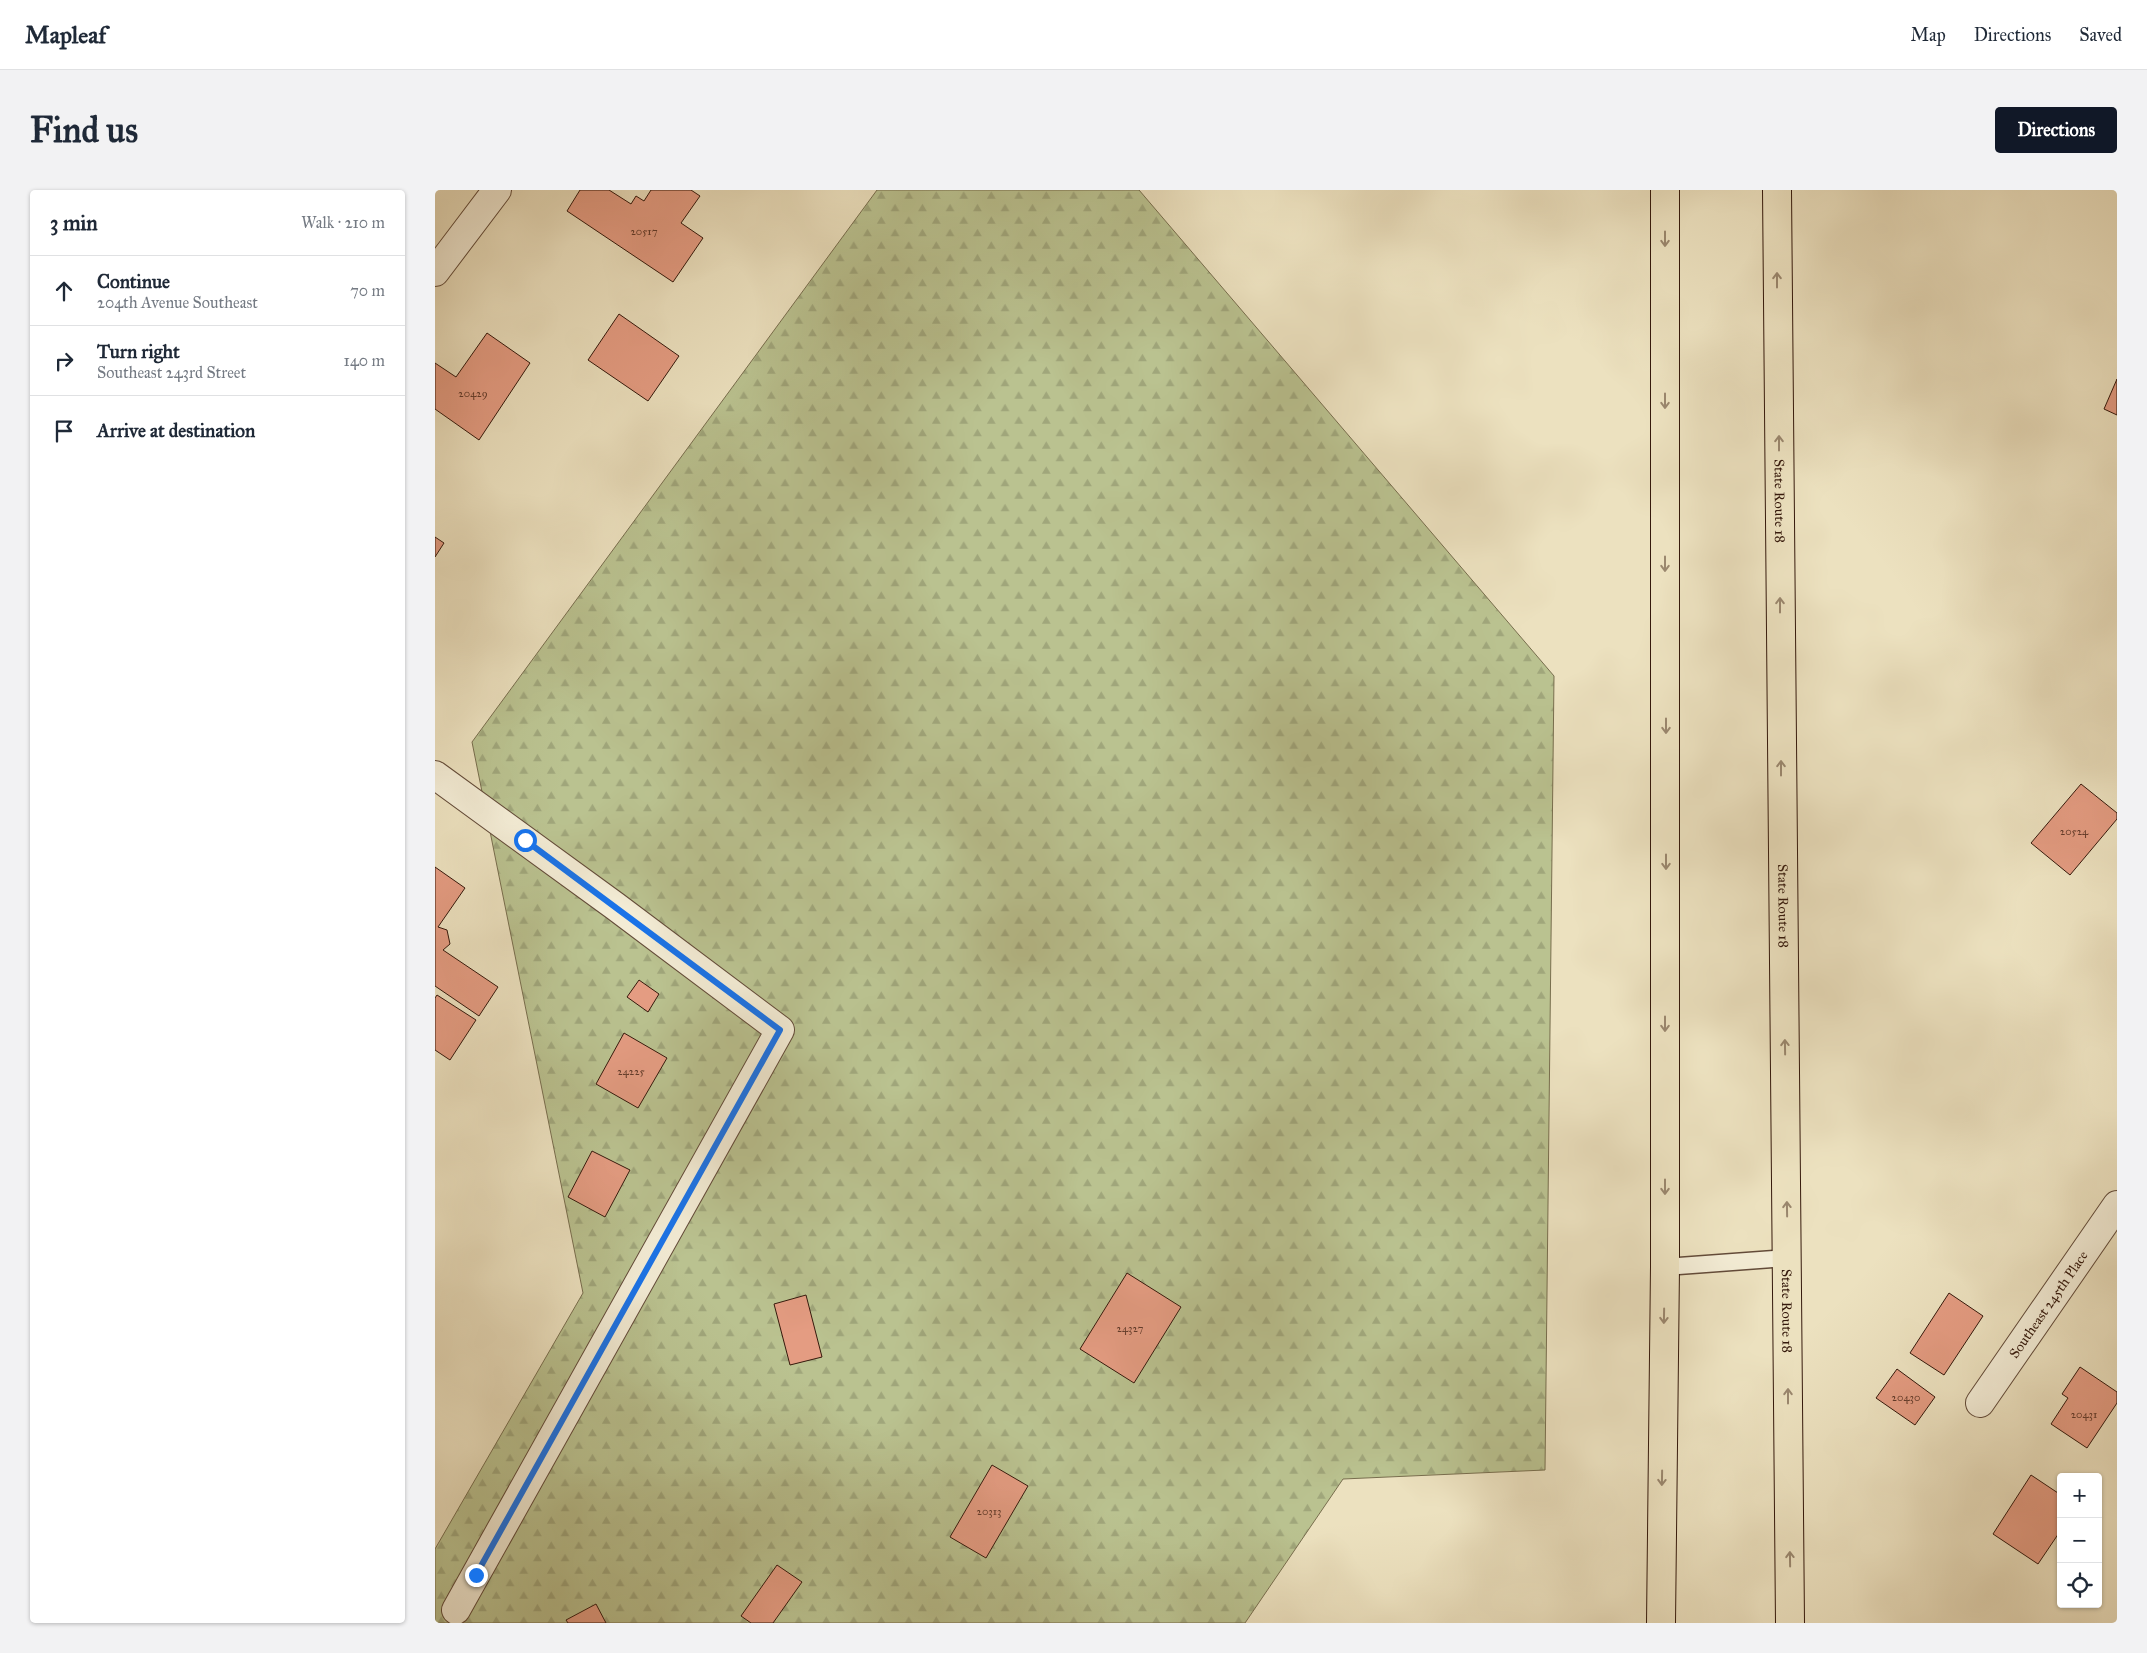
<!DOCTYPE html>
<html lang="en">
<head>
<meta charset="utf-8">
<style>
  body { margin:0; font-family:"IM FELL Great Primer",serif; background:#f2f2f3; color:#1f2937 }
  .controls { position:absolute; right:15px; bottom:15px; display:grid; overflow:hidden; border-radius:5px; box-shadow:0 1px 4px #0004 }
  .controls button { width:45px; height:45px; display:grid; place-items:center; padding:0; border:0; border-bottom:1px solid #e0e1e3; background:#fff; color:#1f2937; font:25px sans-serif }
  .stop { position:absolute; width:15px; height:15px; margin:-11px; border:4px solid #1a73e8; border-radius:50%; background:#fff }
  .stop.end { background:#1a73e8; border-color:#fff; box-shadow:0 1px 5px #0008 }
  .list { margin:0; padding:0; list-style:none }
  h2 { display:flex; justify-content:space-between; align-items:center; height:65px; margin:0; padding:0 20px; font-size:21px }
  h2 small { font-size:16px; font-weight:400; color:#747a83 }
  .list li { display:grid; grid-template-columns:32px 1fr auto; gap:15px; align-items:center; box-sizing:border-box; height:70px; padding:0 20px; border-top:1px solid #e0e1e3 }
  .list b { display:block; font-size:19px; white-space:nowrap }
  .list p { margin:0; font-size:16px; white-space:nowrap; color:#747a83 }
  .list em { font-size:16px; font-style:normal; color:#747a83 }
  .icon { flex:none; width:28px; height:28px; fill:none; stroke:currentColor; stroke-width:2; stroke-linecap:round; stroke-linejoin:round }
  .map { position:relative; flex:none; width:1682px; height:1433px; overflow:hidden; border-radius:5px }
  header { display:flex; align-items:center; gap:30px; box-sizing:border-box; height:70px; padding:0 25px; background:#fff; border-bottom:1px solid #e0e1e3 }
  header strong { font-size:24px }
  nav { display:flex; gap:28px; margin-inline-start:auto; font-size:18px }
  .intro { display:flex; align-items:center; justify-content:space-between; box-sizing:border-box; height:120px; padding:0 30px }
  h1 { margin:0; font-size:35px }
  .button { padding:12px 22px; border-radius:5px; background:#111827; color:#fff; font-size:18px; font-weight:700 }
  main { display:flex; gap:30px; padding:0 30px }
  aside { flex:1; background:#fff; border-radius:5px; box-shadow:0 1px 4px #0004 }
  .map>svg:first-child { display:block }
</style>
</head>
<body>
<header>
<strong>Mapleaf</strong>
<nav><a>Map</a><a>Directions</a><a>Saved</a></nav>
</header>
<div class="intro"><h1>Find us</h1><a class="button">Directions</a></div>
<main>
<aside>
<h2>3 min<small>Walk · 210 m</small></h2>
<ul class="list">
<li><svg class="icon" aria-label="ahead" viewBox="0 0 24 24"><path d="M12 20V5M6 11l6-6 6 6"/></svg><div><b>Continue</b><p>204th Avenue Southeast</p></div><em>70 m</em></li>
<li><svg class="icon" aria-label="right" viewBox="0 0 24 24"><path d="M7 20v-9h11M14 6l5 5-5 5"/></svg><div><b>Turn right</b><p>Southeast 243rd Street</p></div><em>140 m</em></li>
<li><svg class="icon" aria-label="arrive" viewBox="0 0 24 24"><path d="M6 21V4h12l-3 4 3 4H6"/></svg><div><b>Arrive at destination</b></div></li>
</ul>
</aside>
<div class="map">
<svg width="1682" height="1433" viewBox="0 0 1682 1433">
  <defs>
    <pattern id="forest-firs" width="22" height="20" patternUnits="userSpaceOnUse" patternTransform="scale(1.25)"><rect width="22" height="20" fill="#bac290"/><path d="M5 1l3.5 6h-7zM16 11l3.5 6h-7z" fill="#a0a67b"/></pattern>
  </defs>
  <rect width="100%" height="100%" fill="#ece1bf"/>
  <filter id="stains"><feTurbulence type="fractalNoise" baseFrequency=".004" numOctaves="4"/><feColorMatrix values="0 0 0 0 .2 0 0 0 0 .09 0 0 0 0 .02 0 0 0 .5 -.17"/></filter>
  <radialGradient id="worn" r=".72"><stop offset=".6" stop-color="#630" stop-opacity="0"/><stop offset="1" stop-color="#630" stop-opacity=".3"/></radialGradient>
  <polygon fill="url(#forest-firs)" stroke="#786e4e" points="442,0 704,0 1119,486 1110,1280 908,1289 810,1433 0,1433 0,1359 148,1103 37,552"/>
  <g fill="#e49c82" stroke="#35190c">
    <polygon points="145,0 174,0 196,14 201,6 209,11 216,0 256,0 265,6 246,33 268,48 238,92 132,21"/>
    <polygon points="184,124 244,166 213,211 153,170"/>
    <polygon points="52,143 95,173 44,250 0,219 0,173 21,187"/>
    <polygon points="1682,189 1682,225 1669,219"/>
    <polygon points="0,347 9,353 0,367"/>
    <polygon points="1646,594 1682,623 1682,629 1635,685 1596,653"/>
    <polygon points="0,677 30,698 3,737 12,740 15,754 8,760 63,797 44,826 0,796"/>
    <polygon points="204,790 224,804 213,822 192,807"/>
    <polygon points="2,805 41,830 15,870 0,860 0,808"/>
    <polygon points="189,843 232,868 203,918 161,894"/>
    <polygon points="157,961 195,980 170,1027 133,1007"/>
    <polygon points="692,1083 746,1117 699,1193 645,1159"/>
    <polygon points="1514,1103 1548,1126 1509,1185 1475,1163"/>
    <polygon points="371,1105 387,1167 355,1175 339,1114"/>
    <polygon points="1645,1177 1682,1202 1682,1213 1652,1258 1616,1234 1633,1208 1627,1204"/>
    <polygon points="1462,1179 1500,1207 1480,1235 1441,1208"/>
    <polygon points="557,1275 593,1296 551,1368 515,1347"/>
    <polygon points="1596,1285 1626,1305 1626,1340 1603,1374 1558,1344"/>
    <polygon points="342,1375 367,1392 338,1433 316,1433 306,1426"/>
    <polygon points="161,1414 171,1433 133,1433 131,1430"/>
  </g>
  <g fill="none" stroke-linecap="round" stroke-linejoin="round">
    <defs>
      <polyline id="service" points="1230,1077 1352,1068"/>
      <g id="minor">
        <polyline points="0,82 62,0"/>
        <polyline points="0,585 180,716 345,840 21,1420"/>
        <path id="s1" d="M 1545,1213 L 1682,1015"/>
      </g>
      <g id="motorway">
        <path id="s2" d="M 1342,0 L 1355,1433"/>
        <polyline points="1226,1433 1230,1077 1230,0"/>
      </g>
    </defs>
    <use href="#service" stroke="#634b39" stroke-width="19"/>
    <use href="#minor" stroke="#634b39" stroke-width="30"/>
    <use href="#motorway" stroke="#35190c" stroke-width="30"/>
    <use href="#service" stroke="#f3ecd5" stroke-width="16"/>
    <use href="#minor" stroke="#f3ecd5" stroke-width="28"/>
    <use href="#motorway" stroke="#ece1bf" stroke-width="28"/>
  </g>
  <defs><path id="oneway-shaft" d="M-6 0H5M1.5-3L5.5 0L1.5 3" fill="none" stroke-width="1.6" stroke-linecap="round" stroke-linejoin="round" transform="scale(1.25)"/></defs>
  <g stroke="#9a876e">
    <use href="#oneway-shaft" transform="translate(1230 49) rotate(90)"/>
    <use href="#oneway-shaft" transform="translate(1342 90) rotate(-90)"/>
    <use href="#oneway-shaft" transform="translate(1230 211) rotate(90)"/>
    <use href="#oneway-shaft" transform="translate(1344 253) rotate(-90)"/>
    <use href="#oneway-shaft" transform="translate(1230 374) rotate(90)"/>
    <use href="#oneway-shaft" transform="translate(1345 415) rotate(-90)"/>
    <use href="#oneway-shaft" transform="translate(1231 536) rotate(90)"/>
    <use href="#oneway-shaft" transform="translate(1346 578) rotate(-90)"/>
    <use href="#oneway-shaft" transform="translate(1231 672) rotate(90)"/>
    <use href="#oneway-shaft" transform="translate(1230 834) rotate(90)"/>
    <use href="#oneway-shaft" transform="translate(1350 857) rotate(-91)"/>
    <use href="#oneway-shaft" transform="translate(1230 997) rotate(90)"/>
    <use href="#oneway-shaft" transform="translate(1352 1019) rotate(-91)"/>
    <use href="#oneway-shaft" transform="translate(1229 1126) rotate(91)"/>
    <use href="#oneway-shaft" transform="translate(1353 1206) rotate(-90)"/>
    <use href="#oneway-shaft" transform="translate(1227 1288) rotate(91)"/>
    <use href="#oneway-shaft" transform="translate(1355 1369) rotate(-91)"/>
  </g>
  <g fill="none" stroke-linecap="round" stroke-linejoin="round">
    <polyline stroke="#1a73e8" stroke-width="6" points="41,1385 345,840 90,650"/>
  </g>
  <g text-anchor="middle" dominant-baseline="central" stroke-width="4.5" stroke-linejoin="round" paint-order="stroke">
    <g font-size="11" fill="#613a2a">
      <text x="209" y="41">20517</text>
      <text x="38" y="203">20429</text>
      <text x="1639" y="641">20524</text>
      <text x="196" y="881">24225</text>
      <text x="695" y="1138">24327</text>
      <text x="1471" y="1207">20430</text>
      <text x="1649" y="1224">20431</text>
      <text x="554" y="1321">20313</text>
    </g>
    <g font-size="14" fill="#35190c" stroke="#f3ecd5">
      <text stroke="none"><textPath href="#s2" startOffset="311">State Route 18</textPath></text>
      <text stroke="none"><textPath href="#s2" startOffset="716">State Route 18</textPath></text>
      <text stroke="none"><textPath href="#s1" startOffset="120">Southeast 245th Place</textPath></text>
      <text stroke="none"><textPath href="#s2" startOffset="1121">State Route 18</textPath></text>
    </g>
  </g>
  <rect width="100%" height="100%" filter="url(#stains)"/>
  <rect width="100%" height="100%" fill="url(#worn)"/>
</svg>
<div class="controls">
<button>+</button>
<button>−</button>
<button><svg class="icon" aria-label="locate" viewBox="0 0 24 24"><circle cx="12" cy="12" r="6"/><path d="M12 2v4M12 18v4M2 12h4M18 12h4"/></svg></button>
</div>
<div class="stop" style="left:90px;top:650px"></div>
<div class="stop end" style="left:41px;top:1385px"></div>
</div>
</main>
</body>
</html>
